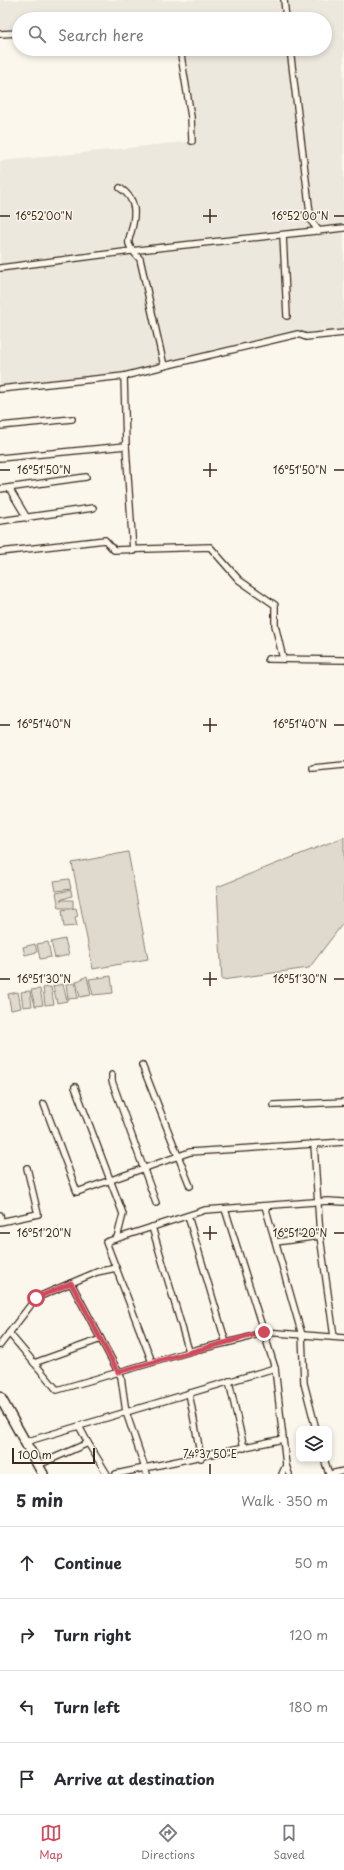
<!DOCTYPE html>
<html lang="en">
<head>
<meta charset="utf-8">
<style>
  body { margin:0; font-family:"Playpen Sans",sans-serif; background:#f2f2f3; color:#2b2b33 }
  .controls { position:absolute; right:12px; bottom:12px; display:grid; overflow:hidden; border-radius:8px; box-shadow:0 2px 6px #0003 }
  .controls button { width:36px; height:36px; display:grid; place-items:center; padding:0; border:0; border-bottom:1px solid #e1e1e2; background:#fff; color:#2b2b33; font:20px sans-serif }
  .scale { position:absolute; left:12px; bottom:10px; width:83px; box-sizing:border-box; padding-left:4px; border:2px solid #3b2a1e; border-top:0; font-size:11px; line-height:14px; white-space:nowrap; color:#3b2a1e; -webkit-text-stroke:3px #fbf7ec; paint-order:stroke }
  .stop { position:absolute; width:12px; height:12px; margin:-9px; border:3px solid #d1495b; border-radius:50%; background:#fff }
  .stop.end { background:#d1495b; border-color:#fff; box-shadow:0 1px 4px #0008 }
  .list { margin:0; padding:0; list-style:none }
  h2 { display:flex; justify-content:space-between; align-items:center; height:52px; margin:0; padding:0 16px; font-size:17px }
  h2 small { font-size:13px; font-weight:400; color:#7c7c81 }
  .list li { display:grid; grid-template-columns:26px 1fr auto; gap:12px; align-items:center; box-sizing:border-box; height:72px; padding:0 16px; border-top:1px solid #e1e1e2 }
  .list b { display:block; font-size:15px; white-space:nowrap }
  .list em { font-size:13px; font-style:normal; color:#7c7c81 }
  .icon { flex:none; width:22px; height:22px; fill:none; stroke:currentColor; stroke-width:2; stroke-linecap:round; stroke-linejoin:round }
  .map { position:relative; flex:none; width:344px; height:1474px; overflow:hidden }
  .search { position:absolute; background:#fff; box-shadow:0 2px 6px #0003; left:12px; right:12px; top:12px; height:44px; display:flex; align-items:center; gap:10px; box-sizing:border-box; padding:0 14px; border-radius:22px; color:#7c7c81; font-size:15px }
  .sheet { height:340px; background:#fff }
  nav { display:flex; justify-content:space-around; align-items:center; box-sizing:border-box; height:56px; border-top:1px solid #e1e1e2; background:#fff; font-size:11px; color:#7c7c81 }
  nav a { display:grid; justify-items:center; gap:2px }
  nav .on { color:#d1495b }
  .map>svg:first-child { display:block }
</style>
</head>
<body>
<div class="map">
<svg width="344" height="1474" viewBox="0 0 344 1474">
  <rect width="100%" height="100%" fill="#fbf7ec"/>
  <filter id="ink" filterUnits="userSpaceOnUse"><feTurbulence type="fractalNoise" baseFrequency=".025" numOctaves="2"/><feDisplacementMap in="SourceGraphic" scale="8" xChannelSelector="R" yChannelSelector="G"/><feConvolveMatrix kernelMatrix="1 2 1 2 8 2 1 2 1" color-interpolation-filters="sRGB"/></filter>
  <g filter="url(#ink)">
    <polygon fill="#ede8dd" points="0,0 344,0 344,333 306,337 297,334 164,366 84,381 0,385 0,161 54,156 192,141 180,49 325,49 325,19 19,19 19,36 0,35"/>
    <g fill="#dfd9ce" stroke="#8d8276">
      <polygon points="344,837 344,922 309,968 222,980 217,887"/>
      <polygon points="128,852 148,959 93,969 72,863"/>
      <polygon points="69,879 71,889 56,891 54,881"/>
      <polygon points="71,890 72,896 60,900 73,900 73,908 59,908 56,893"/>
      <polygon points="76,908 78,916 75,917 77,926 64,927 62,910"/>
      <polygon points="65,939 69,955 55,958 51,942"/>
      <polygon points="48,942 51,957 40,959 37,944"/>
      <polygon points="35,944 37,952 25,955 23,947"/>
      <polygon points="87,976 91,995 80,997 76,982"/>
      <polygon points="111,976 113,993 93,995 89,979"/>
      <polygon points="75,983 78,998 68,999 66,984"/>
      <polygon points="63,984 67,1001 57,1003 53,986"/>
      <polygon points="51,987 54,1004 45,1005 43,988"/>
      <polygon points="40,989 43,1005 35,1006 31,990"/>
      <polygon points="30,991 32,1006 23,1007 21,992"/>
      <polygon points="18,992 21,1008 11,1010 8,994"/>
    </g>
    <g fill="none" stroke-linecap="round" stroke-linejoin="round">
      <defs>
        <g id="minor">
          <polyline points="284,0 286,19"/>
          <polyline points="0,34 19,33"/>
          <polyline points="180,49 191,117 192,141"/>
          <polyline points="290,49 311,221 319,231"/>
          <polyline points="283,235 287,316"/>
          <polyline points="0,268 147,249 344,228"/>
          <polyline points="164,366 298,334 306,337 344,333"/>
          <polyline points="124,376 126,446 133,551"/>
          <path d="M 0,389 L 124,376 L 164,366 L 140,259 C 136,255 131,250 129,244 C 128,240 130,236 131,232 C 136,214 137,199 120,188"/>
          <polyline points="0,426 72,419"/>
          <polyline points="0,458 126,446"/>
          <polyline points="9,488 27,518"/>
          <polyline points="0,489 86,477"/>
          <polyline points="0,521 93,508"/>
          <polyline points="0,552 105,540 114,550 210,547 239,580 275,605 275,625 283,659"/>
          <polyline points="268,659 344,660"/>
          <polyline points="313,768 344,765"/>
          <polyline points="142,1065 190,1186"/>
          <polyline points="112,1075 112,1081 156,1203"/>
          <polyline points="75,1087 123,1214 117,1238"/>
          <polyline points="44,1104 77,1192 190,1152 344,1142"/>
          <polyline points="274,1105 344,1102"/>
          <polyline points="314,1144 320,1236 334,1337"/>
          <polyline points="265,1206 302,1335 304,1383 316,1429"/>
          <polyline points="225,1209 275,1368"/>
          <polyline points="0,1215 1,1221"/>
          <polyline points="188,1216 226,1343"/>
          <polyline points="0,1222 38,1214 27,1168"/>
          <polyline points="152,1227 189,1351"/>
          <polyline points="276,1242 320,1236"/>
          <polyline points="71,1283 97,1272 116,1268"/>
          <polyline points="9,1333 57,1390 195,1350 243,1339 264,1332 344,1338"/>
          <polyline points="0,1345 36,1298 71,1283 121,1377 126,1412 147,1474"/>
          <polyline points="152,1362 106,1242 205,1210 328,1201 344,1202"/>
          <polyline points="34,1363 101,1339"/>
          <polyline points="229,1381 244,1448"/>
          <polyline points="189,1393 201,1458"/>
          <polyline points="79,1426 88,1443"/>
          <polyline points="25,1442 275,1368 286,1465 282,1474"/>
          <polyline points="324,1459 329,1474"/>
          <polyline points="38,1465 88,1443 107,1474"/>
          <polyline points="286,1465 289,1474"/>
          <polyline points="116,1474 283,1439"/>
          <polyline points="330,1474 344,1471"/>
        </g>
        <polyline id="primary" points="0,1397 43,1474"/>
      </defs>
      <use href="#minor" stroke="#3b2a1e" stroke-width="8"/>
      <use href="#primary" stroke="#3b2a1e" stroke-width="12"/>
      <use href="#minor" stroke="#fbf7ec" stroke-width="5.5"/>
      <use href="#primary" stroke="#fbf7ec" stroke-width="9"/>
    </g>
  </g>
  <g fill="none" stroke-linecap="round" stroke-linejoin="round" filter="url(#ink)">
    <polyline stroke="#d1495b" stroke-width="5" points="36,1298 71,1283 118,1372 264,1332"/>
  </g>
  <path fill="none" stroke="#3b2a1e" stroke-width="1.5" d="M 210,209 L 210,223M 0,216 L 10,216M 203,216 L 217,216M 334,216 L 344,216M 210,463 L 210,477M 0,470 L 10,470M 203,470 L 217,470M 334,470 L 344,470M 210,718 L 210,732M 0,725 L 10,725M 203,725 L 217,725M 334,725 L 344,725M 210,972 L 210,986M 0,979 L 10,979M 203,979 L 217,979M 334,979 L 344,979M 210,1226 L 210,1240M 0,1233 L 10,1233M 203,1233 L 217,1233M 334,1233 L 344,1233M 210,1464 L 210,1474"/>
  <g font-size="10" text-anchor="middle" fill="#3b2a1e" stroke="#fbf7ec" stroke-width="3" stroke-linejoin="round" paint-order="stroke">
    <text x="44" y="220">16°52'00"N</text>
    <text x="300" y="220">16°52'00"N</text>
    <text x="44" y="474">16°51'50"N</text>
    <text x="300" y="474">16°51'50"N</text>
    <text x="44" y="728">16°51'40"N</text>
    <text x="300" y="728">16°51'40"N</text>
    <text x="44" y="983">16°51'30"N</text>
    <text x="300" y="983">16°51'30"N</text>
    <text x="44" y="1237">16°51'20"N</text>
    <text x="300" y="1237">16°51'20"N</text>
    <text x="210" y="1458">74°37'50"E</text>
  </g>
</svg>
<div class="controls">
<button><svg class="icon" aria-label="layers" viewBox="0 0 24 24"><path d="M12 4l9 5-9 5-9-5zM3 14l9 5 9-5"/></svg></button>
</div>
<div class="scale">100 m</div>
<div class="stop" style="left:36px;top:1298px"></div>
<div class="stop end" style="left:264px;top:1332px"></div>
<div class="search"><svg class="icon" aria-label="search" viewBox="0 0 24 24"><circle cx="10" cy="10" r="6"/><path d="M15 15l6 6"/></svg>Search here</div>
</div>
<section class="sheet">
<h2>5 min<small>Walk · 350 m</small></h2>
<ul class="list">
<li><svg class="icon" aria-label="ahead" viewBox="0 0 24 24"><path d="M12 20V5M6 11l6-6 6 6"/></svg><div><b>Continue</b></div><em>50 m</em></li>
<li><svg class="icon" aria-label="right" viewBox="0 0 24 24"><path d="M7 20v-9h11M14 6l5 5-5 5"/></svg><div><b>Turn right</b></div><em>120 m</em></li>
<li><svg class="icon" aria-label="left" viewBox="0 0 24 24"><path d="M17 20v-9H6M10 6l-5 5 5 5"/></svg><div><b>Turn left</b></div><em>180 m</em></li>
<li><svg class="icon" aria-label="arrive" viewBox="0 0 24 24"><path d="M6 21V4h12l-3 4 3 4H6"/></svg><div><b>Arrive at destination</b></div></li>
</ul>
</section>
<nav>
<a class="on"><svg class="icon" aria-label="map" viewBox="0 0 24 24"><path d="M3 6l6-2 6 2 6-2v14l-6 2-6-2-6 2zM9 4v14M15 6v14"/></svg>Map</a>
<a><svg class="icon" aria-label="directions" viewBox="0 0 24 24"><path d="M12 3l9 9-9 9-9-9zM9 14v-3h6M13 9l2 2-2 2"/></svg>Directions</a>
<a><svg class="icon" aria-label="saved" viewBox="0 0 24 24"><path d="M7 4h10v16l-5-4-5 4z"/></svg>Saved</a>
</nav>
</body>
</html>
